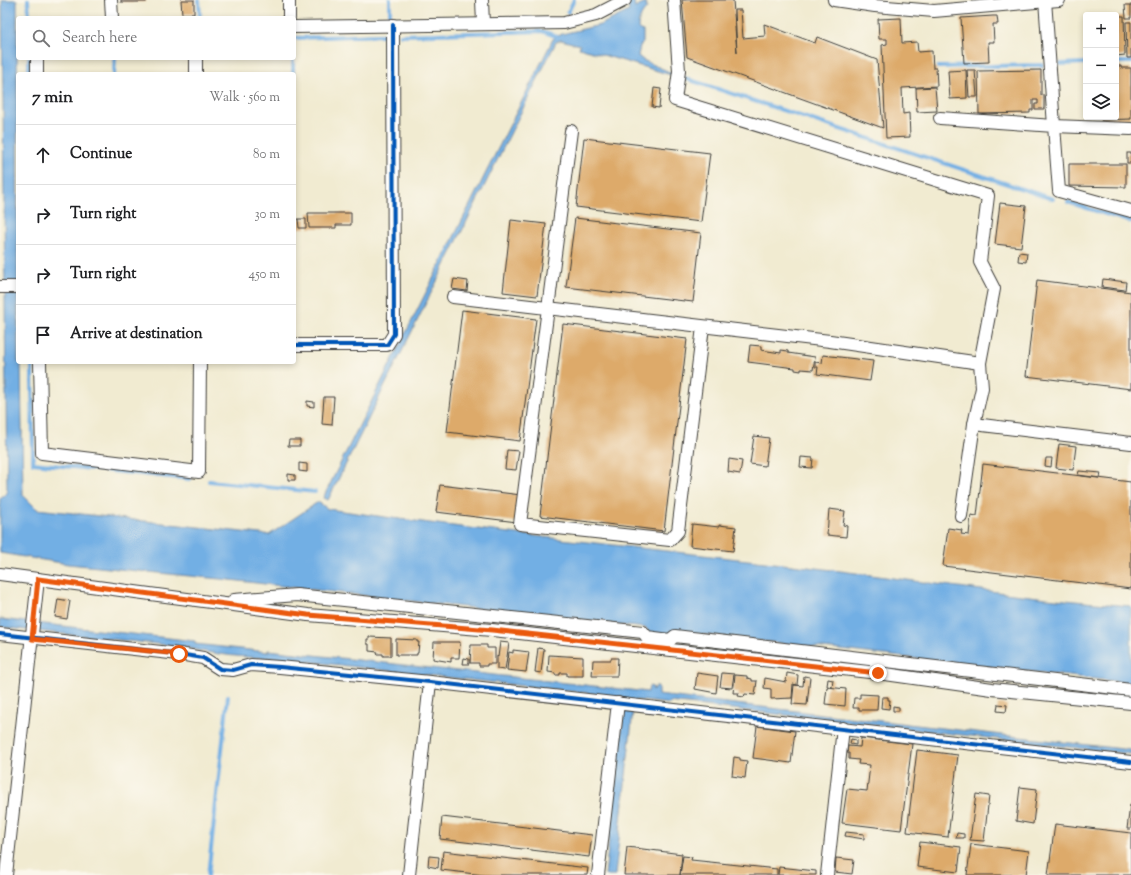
<!DOCTYPE html>
<html lang="en">
<head>
<meta charset="utf-8">
<style>
  body { margin:0; font-family:"Sorts Mill Goudy",serif; background:#f2f2f2; color:#202124 }
  .controls { position:absolute; right:12px; top:12px; display:grid; overflow:hidden; border-radius:4px; box-shadow:0 2px 6px #0003 }
  .controls button { width:36px; height:36px; display:grid; place-items:center; padding:0; border:0; border-bottom:1px solid #e0e0e0; background:#fff; color:#202124; font:20px sans-serif }
  .stop { position:absolute; width:12px; height:12px; margin:-9px; border:3px solid #ea580c; border-radius:50%; background:#fff }
  .stop.end { background:#ea580c; border-color:#fff; box-shadow:0 1px 4px #0008 }
  .list { margin:0; padding:0; list-style:none }
  h2 { display:flex; justify-content:space-between; align-items:center; height:52px; margin:0; padding:0 16px; font-size:17px }
  h2 small { font-size:13px; font-weight:400; color:#757577 }
  .list li { display:grid; grid-template-columns:26px 1fr auto; gap:12px; align-items:center; box-sizing:border-box; height:60px; padding:0 16px; border-top:1px solid #e0e0e0 }
  .list b { display:block; font-size:15px; white-space:nowrap }
  .list em { font-size:13px; font-style:normal; color:#757577 }
  .icon { flex:none; width:22px; height:22px; fill:none; stroke:currentColor; stroke-width:2; stroke-linecap:round; stroke-linejoin:round }
  .map { position:relative; flex:none; width:1131px; height:875px; overflow:hidden }
  .search { position:absolute; background:#fff; box-shadow:0 2px 6px #0003; left:16px; top:16px; width:280px; height:44px; display:flex; align-items:center; gap:10px; box-sizing:border-box; padding:0 14px; border-radius:4px; color:#757577; font-size:15px }
  .panel { position:absolute; background:#fff; box-shadow:0 2px 6px #0003; left:16px; top:72px; width:280px; height:292px; border-radius:4px }
  .map>svg:first-child { display:block }
</style>
</head>
<body>
<div class="map">
<svg width="1131" height="875" viewBox="0 0 1131 875">
  <rect width="100%" height="100%" fill="#fbf7ec"/>
  <filter id="ink" filterUnits="userSpaceOnUse"><feTurbulence type="fractalNoise" baseFrequency=".025" numOctaves="2"/><feDisplacementMap in="SourceGraphic" scale="8" xChannelSelector="R" yChannelSelector="G"/><feConvolveMatrix kernelMatrix="1 2 1 2 8 2 1 2 1" color-interpolation-filters="sRGB"/></filter>
  <filter id="wash" filterUnits="userSpaceOnUse"><feTurbulence type="fractalNoise" baseFrequency=".012" numOctaves="4" result="noise"/><feDisplacementMap in="SourceGraphic" scale="16" xChannelSelector="R" yChannelSelector="G"/><feGaussianBlur stdDeviation="0.9" result="paint"/><feColorMatrix in="noise" values="0 0 0 0 0 0 0 0 0 0 0 0 0 0 0 0 0 1.4 0 .05"/><feComposite in="paint" operator="in"/></filter>
  <g filter="url(#wash)">
    <rect width="100%" height="100%" fill="#f1ebd1"/>
    <g fill="#72afe4" stroke="#476680">
      <path d="M 2,0 L 17,0 L 18,362 L 21,362 L 23,495 L 37,509 L 269,535 L 318,502 L 328,509 C 485,532 643,548 800,566 C 910,579 1020,598 1131,606 L 1131,683 L 673,631 L 668,636 L 650,634 L 646,628 L 230,580 L 68,564 L 0,553 L 0,498 L 7,493 Z"/>
      <path d="M 627,0 L 634,0 L 635,8 L 645,3 L 647,8 C 642,13 638,20 638,28 L 643,31 L 643,43 L 640,46 L 638,56 L 643,60 L 685,79 L 579,48 L 580,45 L 561,40 L 556,42 L 328,500 L 323,498 L 553,39 L 562,34 L 600,25 L 629,11 Z"/>
      <path d="M 0,619 L 195,641 L 195,644 L 268,652 L 268,650 L 648,692 L 649,686 L 653,687 L 652,690 L 654,690 L 655,687 L 658,687 L 658,695 L 1131,750 L 1131,754 L 670,702 L 670,704 L 636,700 L 633,711 L 615,875 L 605,875 L 624,711 L 622,697 L 277,658 C 249,658 212,655 185,647 L 0,627 Z"/>
    </g>
    <g fill="none" stroke-linecap="round" stroke-linejoin="round">
      <g stroke="#72afe4" stroke-width="4">
        <polyline points="28,0 29,18"/>
        <polyline points="199,0 200,18"/>
        <polyline points="390,0 390,19"/>
        <polyline points="568,12 574,0"/>
        <polyline points="401,35 542,31 556,36 558,38"/>
        <polyline points="294,38 383,35"/>
        <polyline points="29,58 29,74"/>
        <polyline points="293,58 293,74"/>
        <polyline points="1116,62 1131,62"/>
        <polyline points="1061,64 1086,63"/>
        <polyline points="938,67 1042,65"/>
        <polyline points="114,74 115,58"/>
        <polyline points="681,77 1053,199"/>
        <polyline points="1068,202 1131,222"/>
        <polyline points="32,362 33,463 190,479"/>
        <polyline points="209,481 315,492"/>
        <polyline points="208,875 228,696"/>
      </g>
    </g>
    <g id="blocks">
      <g fill="#ddaa6b">
        <rect x="121" y="0" width="25" height="2"/>
        <polygon points="181,0 194,0 194,14 182,14"/>
        <polygon points="682,0 733,0 737,53 735,10 741,10 743,38 765,36 764,24 815,43 817,37 877,60 883,128 687,57"/>
        <polygon points="1125,5 1131,5 1131,18 1126,18"/>
        <polygon points="993,16 997,16 998,24 993,24 994,42 988,42 989,62 964,63 961,18"/>
        <polygon points="1116,16 1124,16 1125,55 1116,56"/>
        <polygon points="901,18 902,43 917,42 918,52 932,51 933,68 936,68 937,86 902,88 903,114 909,113 910,137 886,138 882,45 887,44 887,39 879,39 878,19"/>
        <polygon points="1126,22 1131,22 1131,58 1127,58"/>
        <polygon points="1116,66 1121,66 1121,68 1131,68 1131,119 1101,120 1101,117 1116,117"/>
        <polygon points="966,70 967,98 950,99 948,71"/>
        <polygon points="967,70 975,70 977,97 969,97"/>
        <polygon points="1041,70 1041,95 1044,95 1044,109 1035,109 1035,104 1038,104 1038,100 1033,100 1033,110 1030,110 1030,113 979,114 978,71"/>
        <polygon points="935,87 937,111 917,112 916,88"/>
        <polygon points="654,88 661,89 659,108 652,107"/>
        <polygon points="584,138 710,153 701,222 576,207"/>
        <rect x="1127" y="153" width="4" height="10"/>
        <polygon points="1069,164 1126,164 1126,187 1069,186"/>
        <polygon points="1000,203 1026,206 1021,247 995,244"/>
        <polygon points="308,213 351,213 351,225 336,225 336,228 309,228"/>
        <polygon points="575,218 701,233 693,302 566,287"/>
        <polygon points="298,219 306,219 306,228 299,228"/>
        <polygon points="511,220 546,224 537,296 503,292"/>
        <polygon points="1019,252 1027,253 1026,262 1018,261"/>
        <polygon points="454,279 468,281 467,291 452,289"/>
        <polygon points="1103,279 1126,282 1125,290 1102,287"/>
        <polygon points="1037,280 1131,292 1131,389 1026,376"/>
        <polygon points="462,310 536,319 520,441 447,432"/>
        <polygon points="563,324 687,339 664,531 540,516"/>
        <polygon points="750,345 761,346 761,350 781,353 781,350 788,351 788,353 815,357 813,370 801,369 801,371 795,370 795,368 748,362"/>
        <polygon points="823,355 873,361 870,381 817,374 818,367 815,367 815,362 822,363"/>
        <polygon points="324,397 334,397 332,425 322,424"/>
        <polygon points="307,401 314,402 314,407 307,406"/>
        <polygon points="754,436 769,438 765,466 750,464"/>
        <polygon points="289,440 300,440 300,446 288,446"/>
        <polygon points="1059,444 1076,446 1073,470 1056,468"/>
        <polygon points="507,450 519,451 516,470 505,469"/>
        <polygon points="801,457 813,458 812,468 800,467"/>
        <polygon points="1046,458 1052,458 1051,467 1045,466"/>
        <polygon points="729,459 742,461 740,474 728,472"/>
        <polygon points="299,463 307,464 307,472 299,471"/>
        <polygon points="983,464 1131,482 1131,589 943,566 948,528 962,530 961,534 969,535 971,515 977,516"/>
        <polygon points="1079,471 1101,473 1100,478 1078,475"/>
        <polygon points="288,474 295,475 295,480 288,480"/>
        <polygon points="440,485 521,495 517,522 436,512"/>
        <polygon points="829,509 845,511 843,525 847,526 846,537 827,535"/>
        <polygon points="692,524 719,527 719,525 736,527 733,551 690,546"/>
        <polygon points="58,599 70,601 67,619 55,617"/>
        <polygon points="369,637 391,638 391,656 383,656 383,654 377,654 378,652 369,651 369,644 367,644 367,639 369,639"/>
        <polygon points="396,639 417,640 417,642 419,642 418,653 417,653 417,655 396,655"/>
        <polygon points="434,642 460,642 459,658 451,658 451,662 433,659"/>
        <polygon points="500,642 509,643 505,670 497,669 497,656 498,657"/>
        <polygon points="471,645 487,645 487,648 495,648 495,664 487,664 487,666 479,666 479,663 470,663"/>
        <polygon points="538,648 544,649 541,673 535,672"/>
        <polygon points="513,650 529,652 526,672 507,670 509,652 513,653"/>
        <polygon points="549,655 583,657 583,676 567,676 567,673 560,673 560,675 555,675 555,673 548,672"/>
        <polygon points="464,658 469,659 469,664 463,664"/>
        <polygon points="611,658 618,658 617,676 592,676 593,660 611,660"/>
        <polygon points="697,673 718,676 716,693 695,689"/>
        <polygon points="722,673 734,674 732,688 720,687"/>
        <polygon points="787,673 798,675 797,685 793,684 792,698 771,699 771,689 764,688 765,678 786,682"/>
        <polygon points="735,675 747,676 747,678 752,679 752,681 757,681 755,695 745,694 744,697 738,696 739,693 733,693"/>
        <polygon points="804,676 810,677 807,705 792,704 794,685 803,686"/>
        <polygon points="828,679 833,680 832,687 827,686"/>
        <polygon points="827,687 846,689 845,706 825,704"/>
        <polygon points="860,694 878,695 877,710 859,710 859,708 853,708 854,698 860,698"/>
        <polygon points="882,697 888,697 888,700 890,700 889,709 881,708"/>
        <polygon points="998,704 1007,705 1006,712 997,711"/>
        <polygon points="893,706 899,707 899,711 893,711"/>
        <polygon points="757,726 795,731 791,763 753,758"/>
        <polygon points="861,738 912,744 901,830 842,823 847,789 867,791 870,765 858,764 859,760 849,759 849,753 847,753 848,746 860,747"/>
        <polygon points="851,739 856,740 856,745 850,744"/>
        <polygon points="917,750 958,755 948,837 907,832"/>
        <polygon points="734,757 740,758 740,760 747,761 745,778 732,776"/>
        <polygon points="1020,787 1037,789 1033,824 1016,821"/>
        <polygon points="976,794 989,796 984,841 970,840"/>
        <polygon points="1130,805 1131,805 1131,829 1127,829"/>
        <polygon points="442,817 592,835 589,857 440,839"/>
        <polygon points="1055,824 1131,833 1131,875 1048,875"/>
        <polygon points="846,832 864,834 864,839 845,836"/>
        <polygon points="957,833 964,834 964,838 956,838"/>
        <polygon points="920,842 961,847 958,872 917,867"/>
        <polygon points="971,844 1029,851 1026,875 967,875"/>
        <polygon points="627,847 682,854 680,875 624,875"/>
        <polygon points="443,851 588,868 587,875 484,875 441,870"/>
        <polygon points="429,856 439,857 438,868 428,866"/>
        <polygon points="683,856 692,857 691,860 777,869 777,875 680,875"/>
        <polygon points="836,858 854,860 852,874 835,872"/>
        <polygon points="779,867 816,871 816,875 778,875"/>
      </g>
    </g>
  </g>
  <g filter="url(#ink)">
    <use href="#blocks" fill-opacity="0" stroke="#3c3b37" stroke-width="1"/>
    <g fill="none" stroke-linecap="round" stroke-linejoin="round">
      <defs>
        <g id="minor">
          <polyline points="111,0 112,18"/>
          <polyline points="289,0 289,18"/>
          <polyline points="482,0 483,24"/>
          <polyline points="674,0 679,71 675,100 988,196 980,262 994,289 980,363 982,388 974,424 961,516"/>
          <polyline points="834,0 875,6 934,11 1059,0"/>
          <polyline points="1045,0 1054,126 1131,129"/>
          <polyline points="294,27 564,23 596,15 625,0"/>
          <polyline points="37,58 37,74"/>
          <polyline points="196,58 196,74"/>
          <polyline points="940,118 1054,126 1059,191 1131,211"/>
          <polyline points="571,131 520,524 670,540 678,531 703,327"/>
          <polyline points="0,287 18,287"/>
          <polyline points="453,297 830,341 980,363"/>
          <polyline points="294,345 387,345 394,334 393,25"/>
          <polyline points="40,362 42,453 199,472 200,362"/>
          <polyline points="974,424 1131,443"/>
          <polyline points="0,574 308,615 492,630 878,673 992,689 1131,703"/>
          <polyline points="234,600 297,595 643,632 647,637 670,640 675,636 1131,690"/>
          <polyline points="0,634 179,654 203,658 220,669 233,670 251,665 280,667 430,682 1131,762"/>
          <polyline points="6,875 38,579"/>
          <polyline points="409,875 430,682"/>
          <polyline points="598,875 618,703"/>
          <polyline points="827,875 843,728"/>
        </g>
      </defs>
      <use href="#minor" stroke="#3c3b37" stroke-width="14"/>
      <use href="#minor" stroke="#fff" stroke-width="12"/>
      <defs>
        <g id="cycleway">
          <polyline points="294,345 387,345 394,334 393,25"/>
          <polyline points="0,634 179,654 203,658 220,669 233,670 251,665 280,667 430,682 1131,762"/>
        </g>
      </defs>
      <use href="#cycleway" stroke="#fbf7ec" stroke-width="6"/>
      <use href="#cycleway" stroke="#0057b8" stroke-width="4"/>
    </g>
  </g>
  <g fill="none" stroke-linecap="round" stroke-linejoin="round" filter="url(#ink)">
    <polyline stroke="#ea580c" stroke-width="5" points="179,654 32,639 38,579 308,615 492,630 878,673"/>
  </g>
</svg>
<div class="controls">
<button>+</button>
<button>−</button>
<button><svg class="icon" aria-label="layers" viewBox="0 0 24 24"><path d="M12 4l9 5-9 5-9-5zM3 14l9 5 9-5"/></svg></button>
</div>
<div class="stop" style="left:179px;top:654px"></div>
<div class="stop end" style="left:878px;top:673px"></div>
<div class="search"><svg class="icon" aria-label="search" viewBox="0 0 24 24"><circle cx="10" cy="10" r="6"/><path d="M15 15l6 6"/></svg>Search here</div>
<section class="panel">
<h2>7 min<small>Walk · 560 m</small></h2>
<ul class="list">
<li><svg class="icon" aria-label="ahead" viewBox="0 0 24 24"><path d="M12 20V5M6 11l6-6 6 6"/></svg><div><b>Continue</b></div><em>80 m</em></li>
<li><svg class="icon" aria-label="right" viewBox="0 0 24 24"><path d="M7 20v-9h11M14 6l5 5-5 5"/></svg><div><b>Turn right</b></div><em>30 m</em></li>
<li><svg class="icon" aria-label="right" viewBox="0 0 24 24"><path d="M7 20v-9h11M14 6l5 5-5 5"/></svg><div><b>Turn right</b></div><em>450 m</em></li>
<li><svg class="icon" aria-label="arrive" viewBox="0 0 24 24"><path d="M6 21V4h12l-3 4 3 4H6"/></svg><div><b>Arrive at destination</b></div></li>
</ul>
</section>
</div>
</body>
</html>
